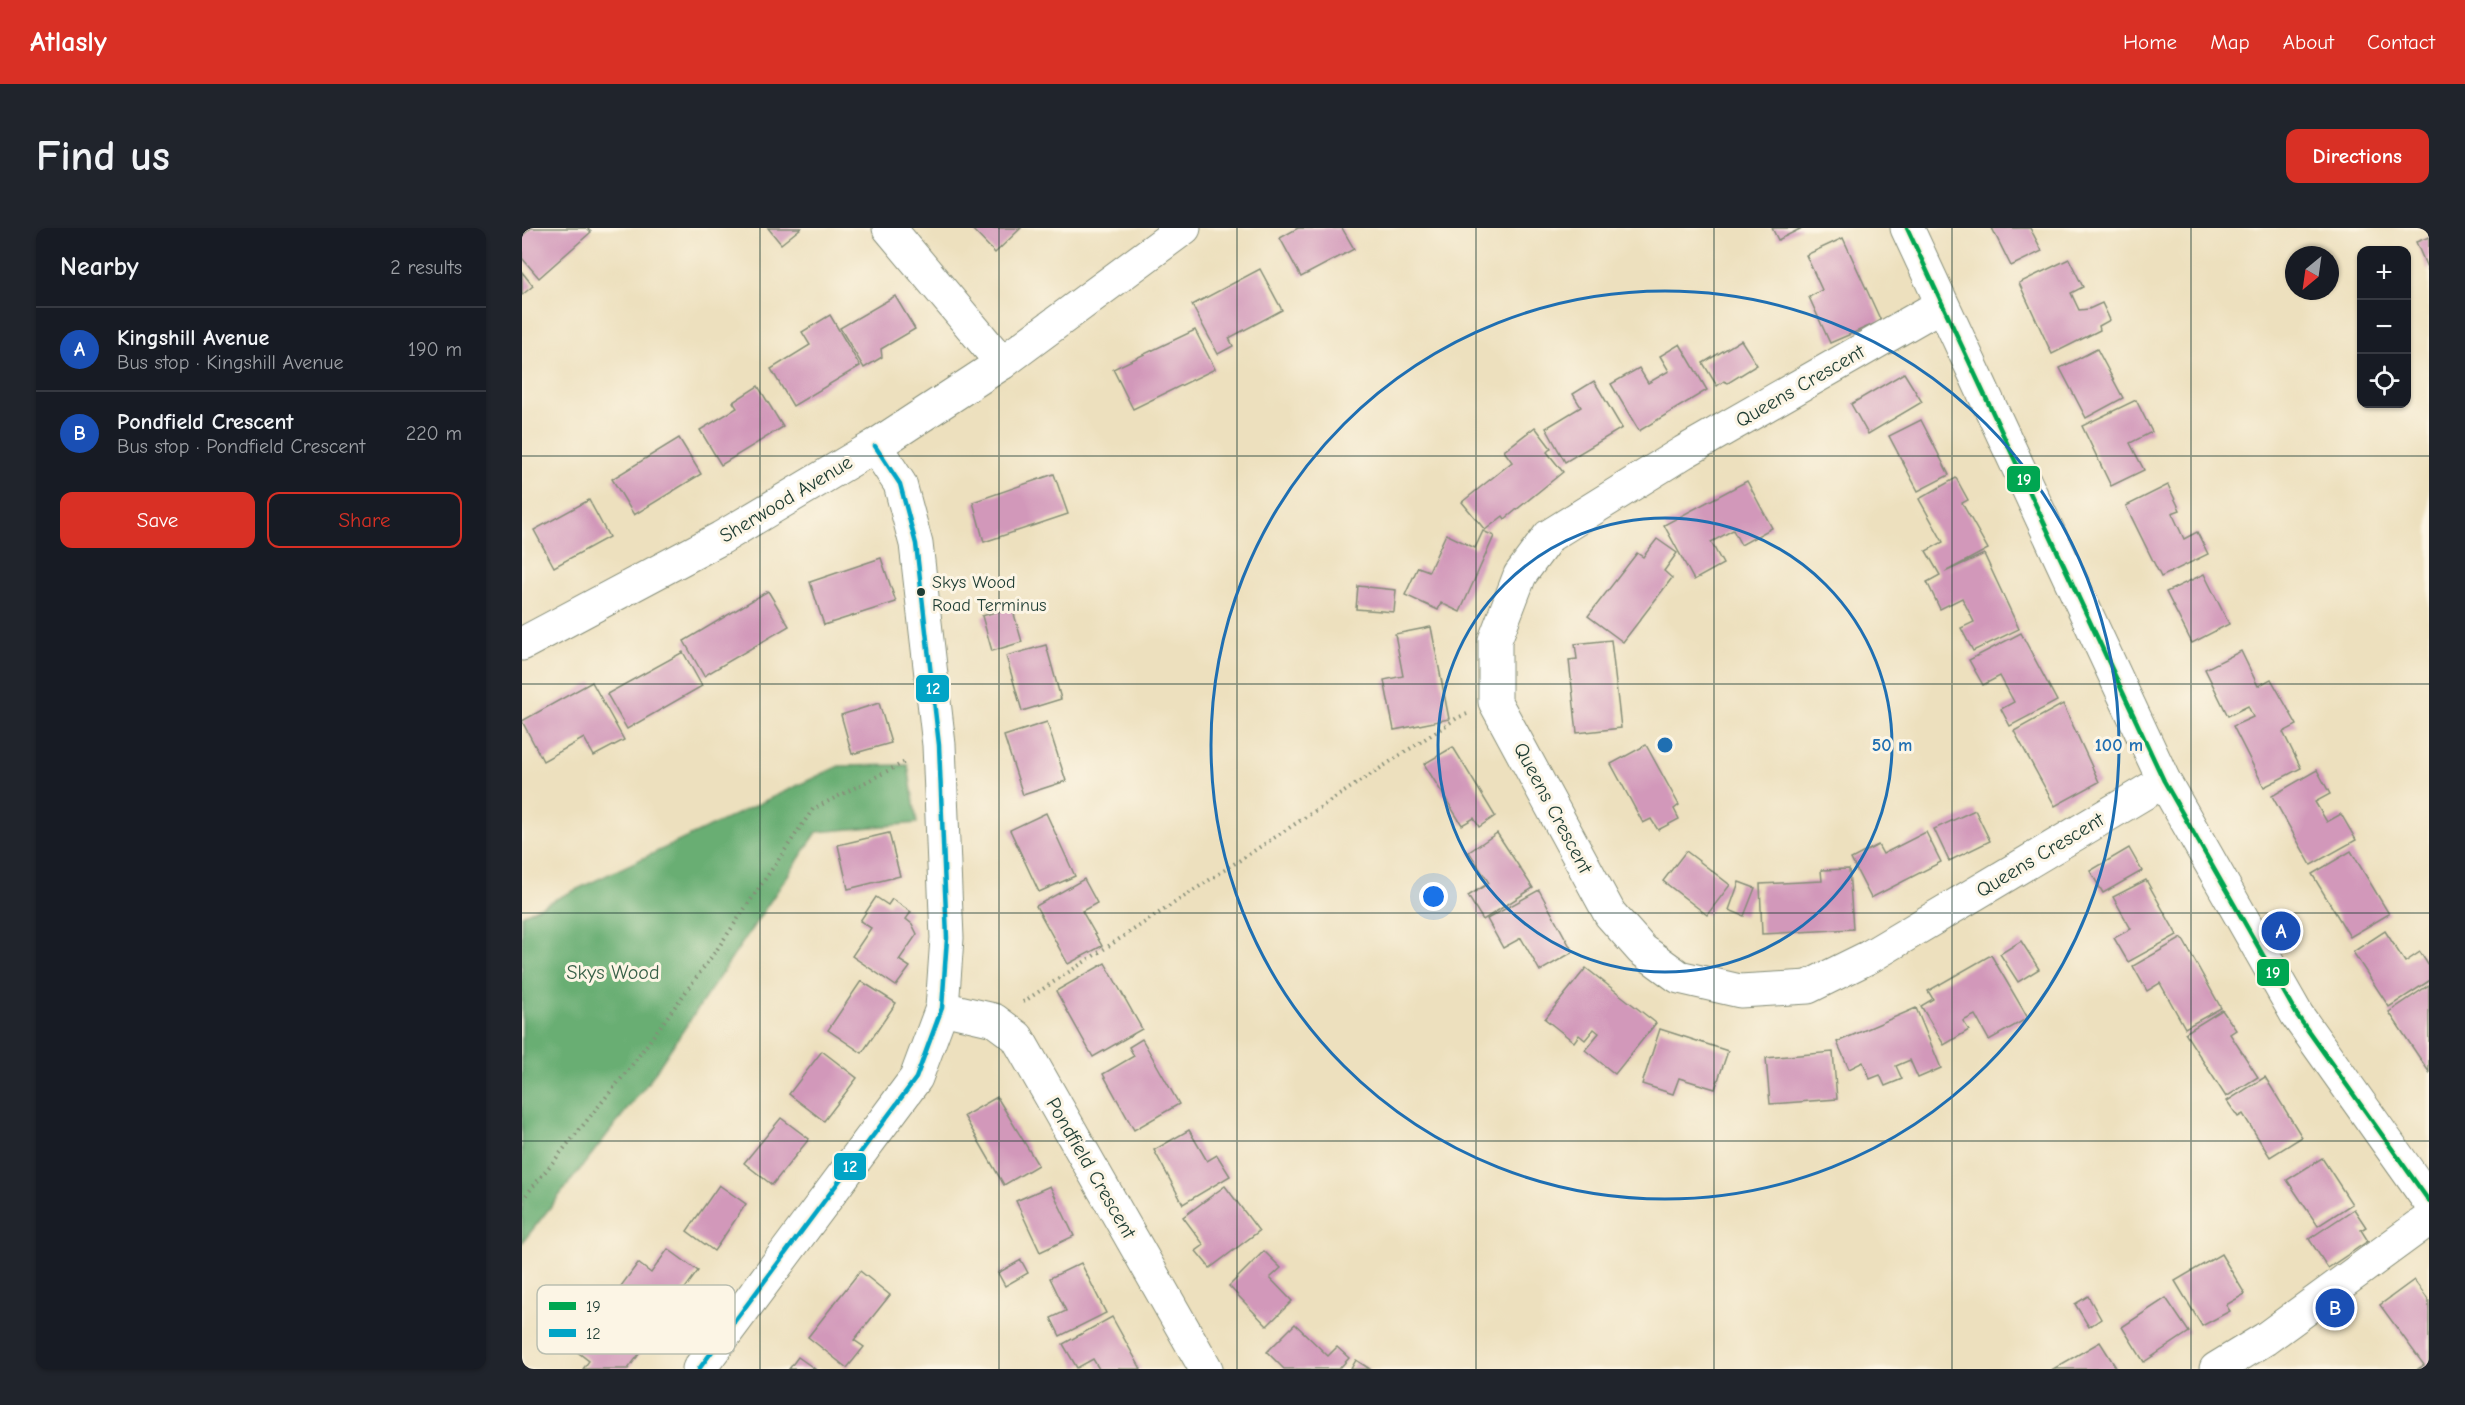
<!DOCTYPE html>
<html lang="en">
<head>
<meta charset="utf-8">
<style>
  body { margin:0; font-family:"Comic Neue",sans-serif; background:#20242c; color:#f1f3f6 }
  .controls { position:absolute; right:18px; top:18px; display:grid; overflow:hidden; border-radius:12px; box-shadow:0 2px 4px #0004 }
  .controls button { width:54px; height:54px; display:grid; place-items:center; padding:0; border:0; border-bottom:2px solid #363941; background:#171b24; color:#f1f3f6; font:30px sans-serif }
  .compass { position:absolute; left:1763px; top:18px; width:54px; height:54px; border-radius:50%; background:#171b24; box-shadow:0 2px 4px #0004; rotate:209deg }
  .you { position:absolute; left:912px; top:669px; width:21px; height:21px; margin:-15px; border:4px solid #fff; border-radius:50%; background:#1a73e8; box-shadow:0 0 0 9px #1a73e833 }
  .badge { display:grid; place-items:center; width:39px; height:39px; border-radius:50%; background:#d93025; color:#fff; font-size:20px; font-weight:700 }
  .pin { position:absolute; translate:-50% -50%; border:3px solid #fff; box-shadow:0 2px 6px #0006 }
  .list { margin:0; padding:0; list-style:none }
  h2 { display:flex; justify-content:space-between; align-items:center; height:78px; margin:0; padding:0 24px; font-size:26px }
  h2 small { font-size:20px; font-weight:400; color:#9ea1a6 }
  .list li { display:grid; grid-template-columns:39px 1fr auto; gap:18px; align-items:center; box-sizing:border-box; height:84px; padding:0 24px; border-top:2px solid #363941 }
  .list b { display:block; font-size:22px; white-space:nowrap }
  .list p { margin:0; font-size:20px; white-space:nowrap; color:#9ea1a6 }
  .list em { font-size:20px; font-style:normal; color:#9ea1a6 }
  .actions { display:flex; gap:12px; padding:18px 24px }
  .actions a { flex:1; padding:14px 0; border:2px solid #d93025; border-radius:12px; text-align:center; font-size:21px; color:#d93025 }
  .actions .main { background:#d93025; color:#fff }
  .icon { flex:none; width:33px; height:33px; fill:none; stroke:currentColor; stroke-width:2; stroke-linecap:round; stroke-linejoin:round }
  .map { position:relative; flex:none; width:1907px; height:1141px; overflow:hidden; border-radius:12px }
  header { display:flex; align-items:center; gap:36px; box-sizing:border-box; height:84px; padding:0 30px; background:#d93025; color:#fff }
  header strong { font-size:28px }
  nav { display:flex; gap:33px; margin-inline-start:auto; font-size:21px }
  .intro { display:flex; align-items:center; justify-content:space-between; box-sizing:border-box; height:144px; padding:0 36px }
  h1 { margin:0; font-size:42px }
  .button { padding:15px 27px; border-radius:12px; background:#d93025; color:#fff; font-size:21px; font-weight:700 }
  main { display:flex; gap:36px; padding:0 36px }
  aside { flex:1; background:#171b24; border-radius:12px; box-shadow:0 2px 4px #0004 }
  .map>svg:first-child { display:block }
</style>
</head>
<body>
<header>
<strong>Atlasly</strong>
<nav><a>Home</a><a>Map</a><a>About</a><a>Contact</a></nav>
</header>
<div class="intro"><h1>Find us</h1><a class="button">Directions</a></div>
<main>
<aside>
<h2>Nearby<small>2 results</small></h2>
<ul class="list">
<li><span class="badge" style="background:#1a4fb4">A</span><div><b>Kingshill Avenue</b><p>Bus stop · Kingshill Avenue</p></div><em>190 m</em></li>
<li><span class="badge" style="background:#1a4fb4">B</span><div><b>Pondfield Crescent</b><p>Bus stop · Pondfield Crescent</p></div><em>220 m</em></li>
</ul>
<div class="actions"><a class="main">Save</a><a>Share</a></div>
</aside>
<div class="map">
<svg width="1907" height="1141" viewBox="0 0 1907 1141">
  <rect width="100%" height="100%" fill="#fcf5e5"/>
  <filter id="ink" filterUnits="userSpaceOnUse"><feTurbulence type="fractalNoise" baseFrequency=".0167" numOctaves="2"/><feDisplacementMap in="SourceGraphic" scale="12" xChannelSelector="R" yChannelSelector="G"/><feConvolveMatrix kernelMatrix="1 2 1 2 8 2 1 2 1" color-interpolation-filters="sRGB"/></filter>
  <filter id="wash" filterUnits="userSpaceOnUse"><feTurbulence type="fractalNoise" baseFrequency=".008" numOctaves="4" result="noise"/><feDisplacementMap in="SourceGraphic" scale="24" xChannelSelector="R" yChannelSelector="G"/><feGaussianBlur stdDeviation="1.35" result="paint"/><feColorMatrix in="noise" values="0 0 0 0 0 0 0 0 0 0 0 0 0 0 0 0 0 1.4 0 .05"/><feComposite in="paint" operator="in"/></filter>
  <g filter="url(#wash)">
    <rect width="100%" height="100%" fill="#ede0be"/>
    <polygon fill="#69ae73" stroke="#447654" stroke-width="1.5" points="386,537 395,595 295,604 125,856 0,1015 0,687 317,538"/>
    <g id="blocks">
      <g fill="#d298ba">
        <polygon points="9,0 65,0 69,4 17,50 0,30 0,8"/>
        <polygon points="246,0 279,0 259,16"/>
        <polygon points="449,0 499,0 473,25"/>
        <polygon points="776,0 820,0 832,21 779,49 758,10"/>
        <polygon points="1250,0 1280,0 1256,12"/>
        <polygon points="1470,0 1508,0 1520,23 1489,38"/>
        <polygon points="1907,9 1907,44 1894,14"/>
        <polygon points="1321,10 1359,93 1308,115 1287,69 1300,62 1284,27"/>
        <polygon points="1547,31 1561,59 1549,65 1557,82 1567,81 1580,75 1588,92 1577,98 1578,102 1530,126 1497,55"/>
        <polygon points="738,41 760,82 707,110 711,118 696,126 670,77"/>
        <polygon points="0,44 11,58 0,67"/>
        <polygon points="373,68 393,101 359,121 360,129 342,140 318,100"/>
        <polygon points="308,87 338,138 271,178 249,141 288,117 280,104"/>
        <polygon points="673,102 693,141 611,181 591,141"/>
        <polygon points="1219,112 1235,137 1206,155 1202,153 1195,158 1181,135"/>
        <polygon points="1158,116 1185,162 1117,203 1089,156 1117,140 1126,155 1147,143 1138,128"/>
        <polygon points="1575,121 1601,170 1564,190 1538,140"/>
        <polygon points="1382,145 1400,174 1346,206 1329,176"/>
        <polygon points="1072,153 1100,200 1043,234 1024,200 1059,179 1051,166"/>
        <polygon points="236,158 261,199 199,237 178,202 215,180 211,174"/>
        <polygon points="1614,172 1630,204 1608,215 1622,242 1589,258 1560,198"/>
        <polygon points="1399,192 1427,247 1396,263 1367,208"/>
        <polygon points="1013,199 1029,220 1025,224 1041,244 983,291 981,288 963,302 940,274 990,234 982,223"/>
        <polygon points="157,210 179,246 112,287 90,251"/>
        <polygon points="532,246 546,286 462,314 451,274"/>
        <polygon points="1434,250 1446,272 1440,275 1466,321 1423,344 1462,326 1497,401 1451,423 1439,400 1452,394 1440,370 1418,381 1405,354 1418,347 1404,323 1421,314 1397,271"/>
        <polygon points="1225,253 1250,300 1219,317 1211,302 1189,314 1201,336 1172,352 1142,297"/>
        <polygon points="1646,257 1658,282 1650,285 1662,311 1675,304 1686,326 1639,349 1604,278"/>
        <polygon points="67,272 87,309 32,339 12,302"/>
        <polygon points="961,303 972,308 938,384 919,375 916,382 883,367 896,339 907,343 924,306 953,320"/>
        <polygon points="1135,311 1155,325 1142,343 1150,350 1101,414 1066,388 1115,325 1121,329"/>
        <polygon points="359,330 374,374 302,397 288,354"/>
        <polygon points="1682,346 1707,396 1670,415 1644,364"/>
        <polygon points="836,358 874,362 872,384 834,381"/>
        <polygon points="246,363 267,398 182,448 162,413"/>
        <polygon points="490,379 500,414 470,423 460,388"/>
        <polygon points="909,399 927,491 872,502 862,452 881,448 873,406"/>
        <polygon points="1499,405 1535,473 1488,498 1479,481 1492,474 1478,448 1461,457 1447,432"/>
        <polygon points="1089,412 1099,500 1055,505 1047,432 1055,431 1053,416"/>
        <polygon points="524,417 539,471 500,483 484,428"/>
        <polygon points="1719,423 1736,458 1749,451 1775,497 1761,504 1779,540 1742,559 1711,498 1731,489 1726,478 1706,488 1683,441"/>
        <polygon points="161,424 180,458 105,501 85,466"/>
        <polygon points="70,454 102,512 72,528 62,510 21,533 0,493"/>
        <polygon points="357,475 369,515 330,526 319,487"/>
        <polygon points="1541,476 1577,554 1533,578 1492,503"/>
        <polygon points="525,494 544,553 501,567 482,508"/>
        <polygon points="1124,517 1157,577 1152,581 1157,591 1136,602 1129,591 1121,595 1089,536"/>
        <polygon points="931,519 973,588 957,599 952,590 940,597 902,536"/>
        <polygon points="1795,542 1808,566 1793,574 1805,594 1819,586 1834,612 1789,637 1750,568"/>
        <polygon points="1453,582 1468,613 1427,633 1412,601"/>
        <polygon points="524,585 553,648 517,664 488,602"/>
        <polygon points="1404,604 1419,634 1349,670 1329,631 1356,617 1361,626"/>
        <polygon points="367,605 378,648 326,661 316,617"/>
        <polygon points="975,605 1011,660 961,692 946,668 967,655 947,624"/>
        <polygon points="1607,620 1620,643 1581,665 1568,643"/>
        <polygon points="1164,623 1208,657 1185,687 1141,653"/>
        <polygon points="1829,623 1867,686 1828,709 1790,646"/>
        <polygon points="1327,641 1331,701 1240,706 1238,656 1300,653 1299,642"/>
        <polygon points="562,651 575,675 560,683 580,718 546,736 514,678"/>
        <polygon points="1624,652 1655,707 1606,734 1592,710 1609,701 1591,669"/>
        <polygon points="1217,654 1233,660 1222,688 1207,682"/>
        <polygon points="1017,662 1051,724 1018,743 999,710 981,720 965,691"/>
        <polygon points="354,669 366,677 370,671 389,684 384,691 390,696 395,706 377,732 388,739 374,758 330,728 349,700 338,693"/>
        <polygon points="1863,703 1883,734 1898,724 1907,738 1907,753 1867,779 1831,724"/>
        <polygon points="1660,710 1699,780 1663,800 1638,755 1625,763 1611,738"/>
        <polygon points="1499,713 1517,741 1496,754 1478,726"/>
        <polygon points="1469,727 1506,790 1467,812 1453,787 1441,793 1447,802 1422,817 1399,778 1411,771 1406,763"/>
        <polygon points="583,735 620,801 571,829 534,763"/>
        <polygon points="1064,740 1134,795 1093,846 1063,822 1077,805 1072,801 1063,812 1057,807 1052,814 1023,791"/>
        <polygon points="339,753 374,775 340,825 306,802"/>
        <polygon points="1907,757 1907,844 1867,784"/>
        <polygon points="1394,780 1419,840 1396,850 1388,832 1374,838 1380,851 1363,858 1358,847 1348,851 1341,834 1327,841 1315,814"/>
        <polygon points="1700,782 1714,802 1708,806 1736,849 1704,869 1663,805"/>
        <polygon points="1138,801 1206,823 1193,861 1157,850 1151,866 1120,856"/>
        <polygon points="620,811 657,876 612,902 581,846 612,828 607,819"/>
        <polygon points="300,823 335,850 302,893 267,866"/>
        <polygon points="1311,824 1315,871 1248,876 1244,830"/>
        <polygon points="1743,849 1780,909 1748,929 1721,886 1716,889 1705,873"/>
        <polygon points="475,869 516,937 482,957 442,888"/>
        <polygon points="259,890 287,911 250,957 222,935"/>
        <polygon points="667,902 685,933 695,927 708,948 661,976 632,922"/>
        <polygon points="1800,930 1830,976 1796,998 1765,952"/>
        <polygon points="197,957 224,976 192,1023 165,1003"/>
        <polygon points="528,958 552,1008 518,1024 494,973"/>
        <polygon points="703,958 737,1003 688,1040 674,1023 682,1017 661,989"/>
        <polygon points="1832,981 1844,999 1839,1002 1846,1013 1806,1040 1787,1011"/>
        <polygon points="146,1021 176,1043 139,1093 96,1062 116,1035 129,1045"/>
        <polygon points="742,1023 759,1040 748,1050 770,1073 745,1098 707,1058"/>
        <polygon points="1699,1026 1723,1066 1704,1077 1708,1083 1680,1098 1653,1053"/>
        <polygon points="499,1032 506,1045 483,1058 476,1045"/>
        <polygon points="559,1035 584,1085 538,1108 529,1090 544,1083 528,1050"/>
        <polygon points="338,1043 368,1067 332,1112 342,1119 325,1140 286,1109"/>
        <polygon points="1892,1052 1907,1073 1907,1141 1896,1141 1902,1137 1858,1077"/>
        <polygon points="1566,1068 1579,1091 1567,1099 1553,1076"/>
        <polygon points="1644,1070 1667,1104 1622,1134 1600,1099"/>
        <polygon points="97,1085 130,1109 106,1141 61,1141 67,1133 53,1122 66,1105 76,1113"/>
        <polygon points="590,1089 619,1141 577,1141 571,1131 555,1140 541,1116"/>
        <polygon points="773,1096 806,1128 815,1119 827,1130 817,1141 762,1141 745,1124"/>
        <polygon points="1578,1114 1595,1141 1531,1141"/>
        <polygon points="276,1129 293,1141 267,1141"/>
        <polygon points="834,1132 848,1141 829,1141"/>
      </g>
    </g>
  </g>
  <g filter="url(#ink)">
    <use href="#blocks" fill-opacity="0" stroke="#868e79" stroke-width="1.5"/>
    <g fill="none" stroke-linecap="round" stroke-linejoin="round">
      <defs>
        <g id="minor">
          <polyline points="367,0 480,135"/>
          <polyline points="1385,0 1642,553 1775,787 1907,973"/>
          <polyline points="1419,77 1162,224 1027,308 998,347 973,412 973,474 1088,686 1120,722 1157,749 1218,763 1286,759 1347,729 1642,553"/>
          <polyline points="0,416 199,310 353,218 480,135 662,0"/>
          <polyline points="420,780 472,792 495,809 684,1141"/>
          <polyline points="177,1141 394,850 420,780 425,710 417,517 394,316 378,256 353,218"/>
          <polyline points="1694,1141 1743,1111 1907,991"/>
        </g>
      </defs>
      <use href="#minor" stroke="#868e79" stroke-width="35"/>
      <g stroke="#868e79" stroke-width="4" stroke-dasharray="1.5 4.5" stroke-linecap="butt">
        <polyline points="501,774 935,490 945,486"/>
        <polyline points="0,972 107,841 196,720 291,581 385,533"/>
      </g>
      <use href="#minor" stroke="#fff" stroke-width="33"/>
      <defs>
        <polyline id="bus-1" points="1385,0 1642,553 1775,787 1907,973"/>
        <polyline id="bus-2" points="177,1141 394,850 420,780 425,710 417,517 394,316 378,256 353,218"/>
      </defs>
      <use href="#bus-1" stroke="#fcf5e5" stroke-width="9"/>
      <use href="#bus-2" stroke="#fcf5e5" stroke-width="9"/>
      <use href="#bus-1" stroke="#00a651" stroke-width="4.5"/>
      <use href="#bus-2" stroke="#02a4c6" stroke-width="4.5"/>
    </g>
  </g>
  <path fill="none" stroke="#1f3d34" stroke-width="1.5" stroke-opacity="0.55" d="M 238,0 L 238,1141M 477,0 L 477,1141M 715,0 L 715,1141M 954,0 L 954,1141M 1192,0 L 1192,1141M 1430,0 L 1430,1141M 1669,0 L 1669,1141M 0,228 L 1907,228M 0,456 L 1907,456M 0,685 L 1907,685M 0,913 L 1907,913"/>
  <g fill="none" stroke="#1f6fb2" stroke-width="3">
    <circle cx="1143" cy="517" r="227"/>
    <circle cx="1143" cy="517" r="454"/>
  </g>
  <circle fill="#1f3d34" stroke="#fcf5e5" stroke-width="2" cx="399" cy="364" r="5"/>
  <g text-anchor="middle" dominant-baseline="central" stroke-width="6" stroke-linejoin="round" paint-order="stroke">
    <g font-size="18" fill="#1f3d34" stroke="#fcf5e5" text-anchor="start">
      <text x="410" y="354">Skys Wood<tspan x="410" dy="23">Road Terminus</tspan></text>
    </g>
    <g font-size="20" fill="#1f3d34" stroke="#fcf5e5">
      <text transform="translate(1278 158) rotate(-30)">Queens Crescent</text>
      <text transform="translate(264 271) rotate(-31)">Sherwood Avenue</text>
      <text transform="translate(1031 580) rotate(62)">Queens Crescent</text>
      <text transform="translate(1518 627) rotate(-31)">Queens Crescent</text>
      <text transform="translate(569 940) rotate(60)">Pondfield Crescent</text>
    </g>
    <g font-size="20" fill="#386048" stroke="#fcf5e5">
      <text x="91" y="744">Skys Wood</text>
    </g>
  </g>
  <rect x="15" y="1057" width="198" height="69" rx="9" fill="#fcf5e5" stroke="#babeb0" stroke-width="1.5"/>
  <rect x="27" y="1074" width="27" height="8" fill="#00a651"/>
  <rect x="27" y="1101" width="27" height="8" fill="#02a4c6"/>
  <g font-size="16" fill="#1f3d34">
    <text x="64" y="1084">19</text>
    <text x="64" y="1111">12</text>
  </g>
  <circle cx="1143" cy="517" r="9" fill="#1f6fb2" stroke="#fcf5e5" stroke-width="3"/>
  <g font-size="18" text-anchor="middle" font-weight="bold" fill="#1f6fb2" stroke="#fcf5e5" stroke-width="6" stroke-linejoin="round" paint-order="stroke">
    <text x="1370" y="523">50 m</text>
    <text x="1597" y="523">100 m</text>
  </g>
  <g stroke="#fcf5e5" stroke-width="2">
    <rect x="1484" y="237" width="35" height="28" rx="6" fill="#00a651"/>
    <rect x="393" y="446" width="35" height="29" rx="6" fill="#02a4c6"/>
    <rect x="1734" y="730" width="34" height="29" rx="6" fill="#00a651"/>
    <rect x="311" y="924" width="34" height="29" rx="6" fill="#02a4c6"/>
  </g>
  <g font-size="16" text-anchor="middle" font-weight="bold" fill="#fff">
    <text x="1502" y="257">19</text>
    <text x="411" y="466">12</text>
    <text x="1751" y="750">19</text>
    <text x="328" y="944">12</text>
  </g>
</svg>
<div class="controls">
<button>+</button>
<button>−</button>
<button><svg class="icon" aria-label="locate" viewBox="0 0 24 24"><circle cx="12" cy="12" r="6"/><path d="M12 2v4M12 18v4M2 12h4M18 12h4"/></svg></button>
</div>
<svg class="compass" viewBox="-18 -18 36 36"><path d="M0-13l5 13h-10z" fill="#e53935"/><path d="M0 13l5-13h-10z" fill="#9ea1a6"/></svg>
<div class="you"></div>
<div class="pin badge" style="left:1759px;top:703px;background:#1a4fb4">A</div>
<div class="pin badge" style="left:1813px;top:1080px;background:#1a4fb4">B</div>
</div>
</main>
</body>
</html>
